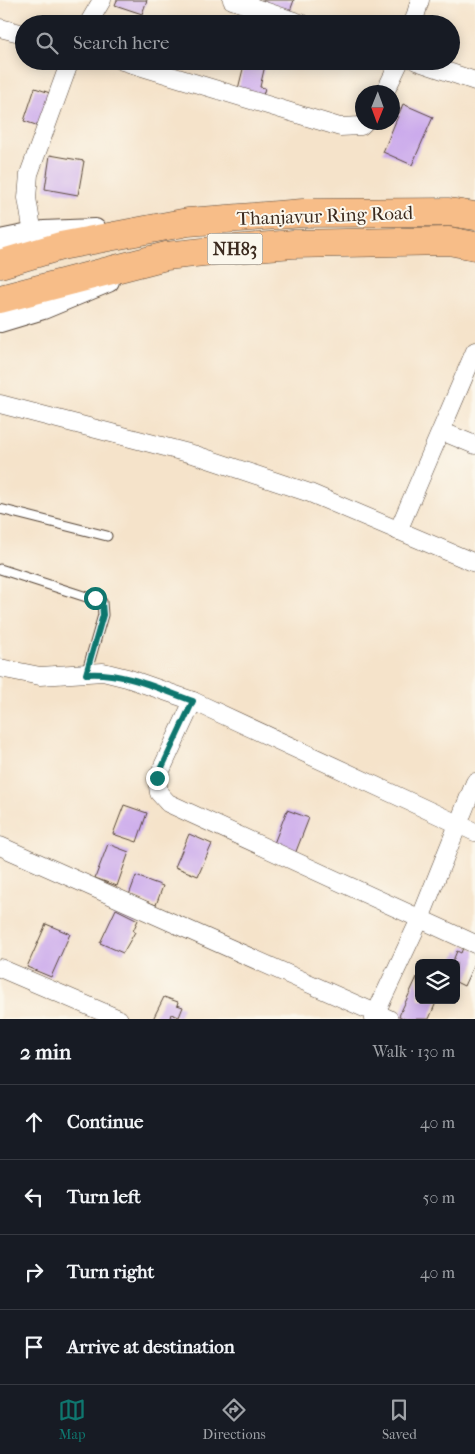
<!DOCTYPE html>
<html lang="en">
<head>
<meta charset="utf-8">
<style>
  body { margin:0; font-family:"IM FELL French Canon",serif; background:#242831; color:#f1f3f6 }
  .controls { position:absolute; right:15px; bottom:15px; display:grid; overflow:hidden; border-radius:8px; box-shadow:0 2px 12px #0003 }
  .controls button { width:45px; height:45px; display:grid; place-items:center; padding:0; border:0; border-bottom:1px solid #363941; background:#171b24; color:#f1f3f6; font:25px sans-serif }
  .compass { position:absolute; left:355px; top:85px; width:45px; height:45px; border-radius:50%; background:#171b24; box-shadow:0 2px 12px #0003; rotate:181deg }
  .stop { position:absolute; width:15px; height:15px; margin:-11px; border:4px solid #0f766e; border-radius:50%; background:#fff }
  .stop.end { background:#0f766e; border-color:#fff; box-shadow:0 1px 5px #0008 }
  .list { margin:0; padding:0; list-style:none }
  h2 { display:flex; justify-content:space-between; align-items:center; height:65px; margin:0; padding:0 20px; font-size:21px }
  h2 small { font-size:16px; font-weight:400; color:#9ea1a6 }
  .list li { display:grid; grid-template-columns:32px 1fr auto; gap:15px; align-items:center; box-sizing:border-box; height:75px; padding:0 20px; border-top:1px solid #363941 }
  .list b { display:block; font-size:19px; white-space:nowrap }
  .list em { font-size:16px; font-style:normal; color:#9ea1a6 }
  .icon { flex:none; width:28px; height:28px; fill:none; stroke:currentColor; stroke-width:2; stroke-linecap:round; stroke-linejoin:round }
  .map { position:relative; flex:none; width:475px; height:1019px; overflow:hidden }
  .search { position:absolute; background:#171b24; box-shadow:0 2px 12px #0003; left:15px; right:15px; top:15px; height:55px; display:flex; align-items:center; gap:12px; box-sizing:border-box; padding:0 18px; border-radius:28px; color:#9ea1a6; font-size:19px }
  .sheet { height:365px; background:#171b24 }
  nav { display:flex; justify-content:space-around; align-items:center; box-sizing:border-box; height:70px; border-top:1px solid #363941; background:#171b24; font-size:14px; color:#9ea1a6 }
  nav a { display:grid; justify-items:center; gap:2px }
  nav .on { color:#0f766e }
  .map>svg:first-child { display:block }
</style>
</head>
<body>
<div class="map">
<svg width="475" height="1019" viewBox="0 0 475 1019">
  <rect width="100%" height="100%" fill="#fbf7ec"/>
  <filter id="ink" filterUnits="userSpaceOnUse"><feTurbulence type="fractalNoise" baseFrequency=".02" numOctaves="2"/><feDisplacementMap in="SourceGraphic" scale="10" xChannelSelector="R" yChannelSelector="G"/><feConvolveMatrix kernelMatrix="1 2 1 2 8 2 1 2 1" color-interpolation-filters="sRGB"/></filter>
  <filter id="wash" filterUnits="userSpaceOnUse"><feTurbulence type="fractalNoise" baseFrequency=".0096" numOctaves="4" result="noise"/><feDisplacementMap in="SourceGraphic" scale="20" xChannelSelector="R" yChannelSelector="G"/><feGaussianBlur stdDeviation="1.12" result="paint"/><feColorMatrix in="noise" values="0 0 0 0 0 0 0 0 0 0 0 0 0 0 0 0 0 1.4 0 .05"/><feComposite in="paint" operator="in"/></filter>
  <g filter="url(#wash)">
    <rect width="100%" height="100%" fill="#f5e3ca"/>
    <g id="blocks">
      <g fill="#ccabec">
        <polygon points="117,0 147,0 142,14 115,5"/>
        <polygon points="264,0 294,0 289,14 262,5"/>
        <polygon points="245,61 266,61 260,87 265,88 262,99 237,93"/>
        <polygon points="35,88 50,93 39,126 24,121"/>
        <polygon points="403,104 433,117 412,165 383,152"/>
        <polygon points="50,155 84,161 78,195 45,189"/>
        <polygon points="124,805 147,813 137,842 113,834"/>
        <polygon points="287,810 309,818 295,854 273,846"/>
        <polygon points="189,834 212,844 198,876 175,867"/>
        <polygon points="108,844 129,852 117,886 95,878"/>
        <polygon points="136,876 163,886 156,905 129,895"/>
        <polygon points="116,909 138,920 133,931 135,932 123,953 100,943"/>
        <polygon points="46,924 70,934 51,977 27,967"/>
        <polygon points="464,945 475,950 475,962 464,986 456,982 456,963 452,963 457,951 461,953"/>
        <polygon points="417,977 419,1000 437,1000 429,1019 405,1019 399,1016"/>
        <polygon points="164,997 178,1002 177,1005 183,1007 179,1017 171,1014 170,1017 175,1019 153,1019"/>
      </g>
    </g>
  </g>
  <g filter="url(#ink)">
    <use href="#blocks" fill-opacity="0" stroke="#574638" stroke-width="1"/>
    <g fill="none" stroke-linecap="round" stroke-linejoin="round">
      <defs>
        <g id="service">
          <polyline points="0,509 107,536"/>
          <polyline points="0,569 102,602 103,615 86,674"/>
        </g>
        <g id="minor">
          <polyline points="232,0 303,24"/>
          <polyline points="88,24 102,0"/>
          <polyline points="413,24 420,0"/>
          <polyline points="0,28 24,34"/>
          <polyline points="122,61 340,127 361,126 365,122"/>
          <polyline points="416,61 475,81"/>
          <polyline points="385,92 400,61"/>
          <polyline points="33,234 27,198 29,174 70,61"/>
          <polyline points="0,404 196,455 310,493 475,563"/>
          <polyline points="441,431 475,445"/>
          <polyline points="398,531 475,351"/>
          <polyline points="0,668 40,676 103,672 127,678 193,701 475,832"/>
          <polyline points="193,701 157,779 159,793 168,803 475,944"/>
          <polyline points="0,846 389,1019"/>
          <polyline points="0,968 119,1019"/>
          <polyline points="373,1019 420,919 475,782"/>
        </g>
        <g id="tertiary">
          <polyline points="0,241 44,232 95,230"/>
          <polyline points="0,321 43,308 108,281"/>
        </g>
        <g id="trunk">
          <polyline points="0,264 61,246 188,222 303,213 449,212 475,216"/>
          <polyline points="0,299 166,256 222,250 293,244 449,241 475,246"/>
        </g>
      </defs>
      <use href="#service" stroke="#574638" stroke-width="11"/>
      <use href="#minor" stroke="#574638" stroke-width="19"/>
      <use href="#tertiary" stroke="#574638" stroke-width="24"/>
      <use href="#trunk" stroke="#574638" stroke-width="29"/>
      <use href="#service" stroke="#fff" stroke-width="9"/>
      <use href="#minor" stroke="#fff" stroke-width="18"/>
      <use href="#tertiary" stroke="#fff" stroke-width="22"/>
      <use href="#trunk" stroke="#f7bd88" stroke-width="28"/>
    </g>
  </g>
  <g fill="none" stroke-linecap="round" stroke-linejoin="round" filter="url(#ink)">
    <path stroke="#0f766e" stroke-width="6" d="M 95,598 L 102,602 L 103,615 L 86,674 C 123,671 159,689 193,701 L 157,778"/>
  </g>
  <g text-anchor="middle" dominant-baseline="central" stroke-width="4" stroke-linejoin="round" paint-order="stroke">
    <rect fill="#fbf7ec" stroke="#75685c" stroke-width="1" x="207.5" y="233.5" width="55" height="31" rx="4"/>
    <g font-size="18" font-weight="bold" fill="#3b2a1e">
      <text x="235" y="249">NH83</text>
    </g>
    <g font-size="19" fill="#3b2a1e" stroke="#fbf7ec">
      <text transform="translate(325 216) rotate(-2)">Thanjavur Ring Road</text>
    </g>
  </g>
</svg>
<div class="controls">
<button><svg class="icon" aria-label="layers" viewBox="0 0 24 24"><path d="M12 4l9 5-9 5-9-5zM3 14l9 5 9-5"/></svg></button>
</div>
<svg class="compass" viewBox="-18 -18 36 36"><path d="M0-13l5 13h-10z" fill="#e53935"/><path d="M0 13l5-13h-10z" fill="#9ea1a6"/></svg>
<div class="stop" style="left:95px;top:598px"></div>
<div class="stop end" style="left:157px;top:778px"></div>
<div class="search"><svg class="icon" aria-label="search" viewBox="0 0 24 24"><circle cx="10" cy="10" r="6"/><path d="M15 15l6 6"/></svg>Search here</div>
</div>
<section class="sheet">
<h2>2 min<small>Walk · 130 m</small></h2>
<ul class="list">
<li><svg class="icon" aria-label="ahead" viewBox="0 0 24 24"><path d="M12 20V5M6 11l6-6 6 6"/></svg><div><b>Continue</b></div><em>40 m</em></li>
<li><svg class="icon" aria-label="left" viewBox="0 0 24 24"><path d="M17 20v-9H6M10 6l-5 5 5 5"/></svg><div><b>Turn left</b></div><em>50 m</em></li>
<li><svg class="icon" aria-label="right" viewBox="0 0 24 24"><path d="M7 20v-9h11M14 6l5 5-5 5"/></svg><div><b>Turn right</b></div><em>40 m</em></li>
<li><svg class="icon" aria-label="arrive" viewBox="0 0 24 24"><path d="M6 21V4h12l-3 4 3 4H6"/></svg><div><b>Arrive at destination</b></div></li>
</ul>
</section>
<nav>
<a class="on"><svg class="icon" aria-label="map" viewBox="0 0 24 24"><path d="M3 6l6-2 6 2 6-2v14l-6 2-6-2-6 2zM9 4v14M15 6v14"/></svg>Map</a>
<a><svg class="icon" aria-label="directions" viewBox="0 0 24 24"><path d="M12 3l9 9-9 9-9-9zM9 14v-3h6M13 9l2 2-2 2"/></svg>Directions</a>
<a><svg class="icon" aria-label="saved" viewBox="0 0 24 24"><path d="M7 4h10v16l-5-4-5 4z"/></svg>Saved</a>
</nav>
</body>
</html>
